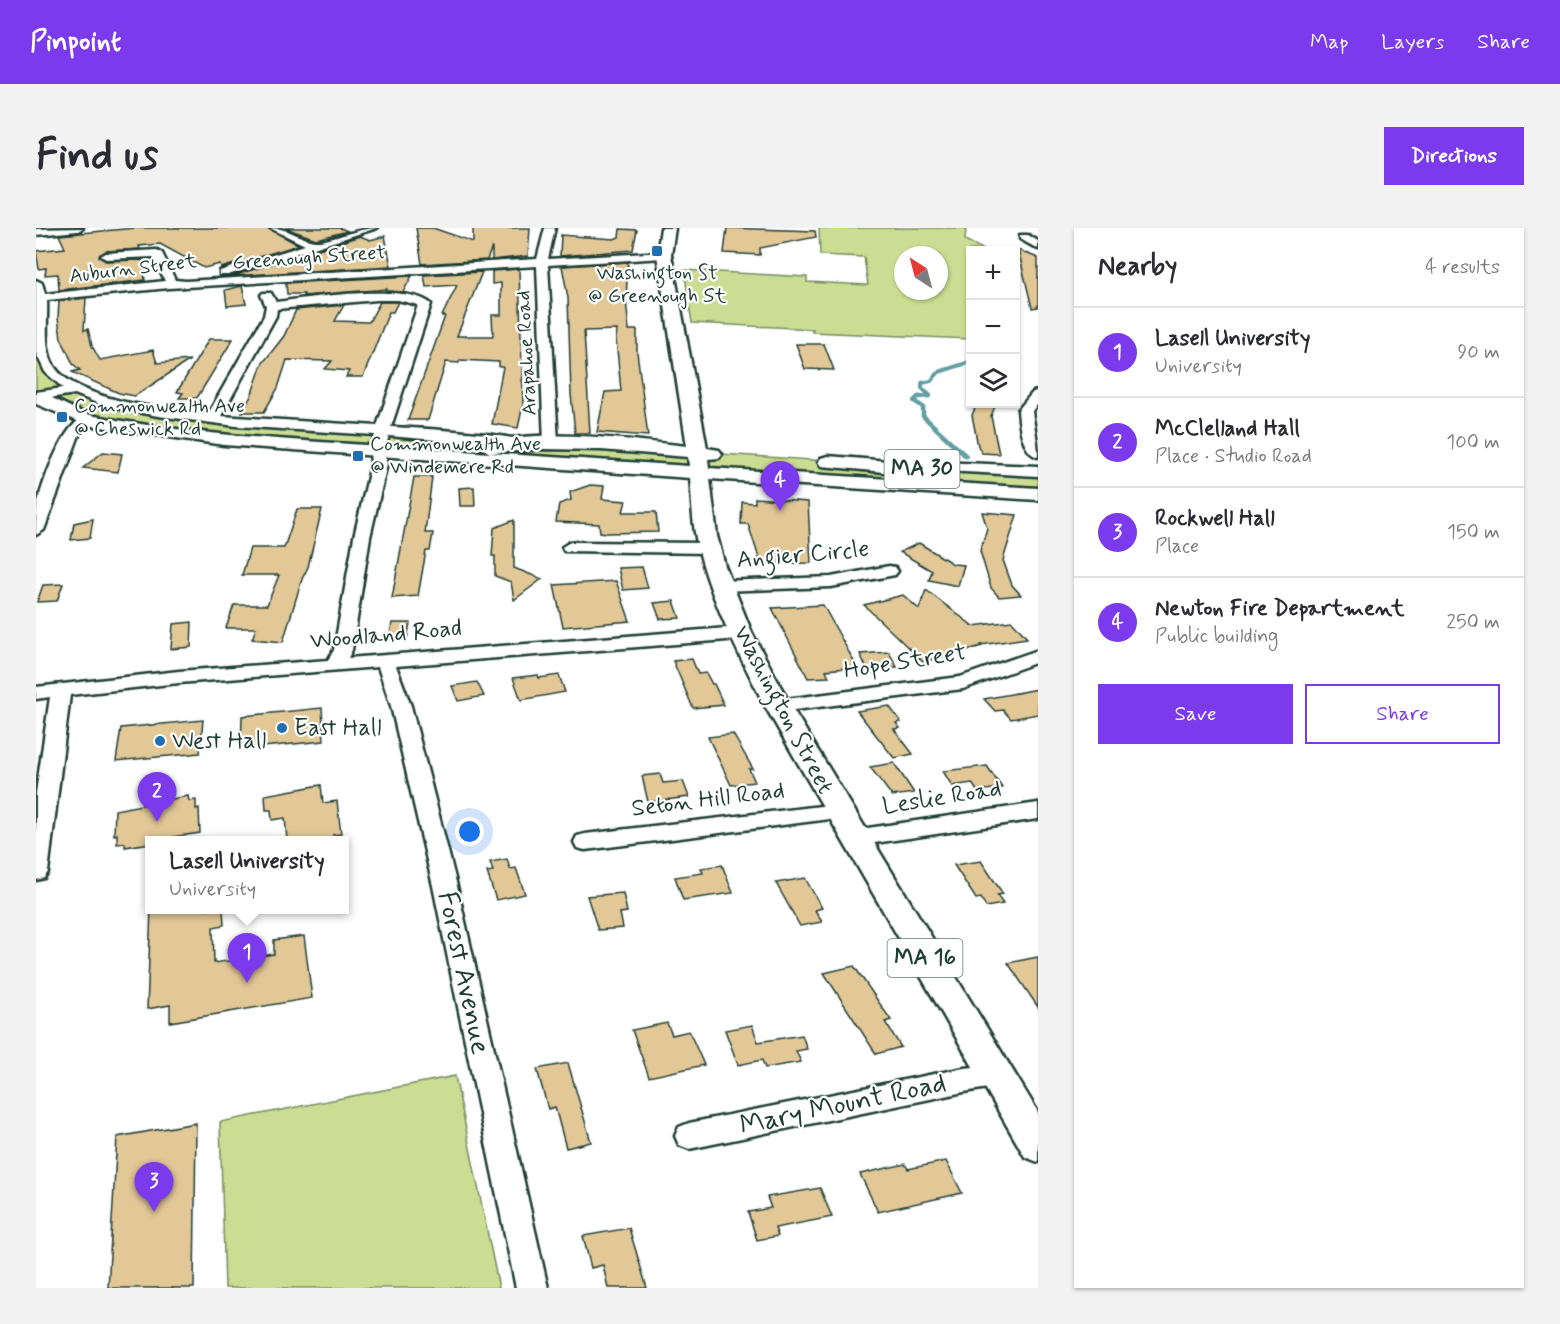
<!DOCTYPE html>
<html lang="en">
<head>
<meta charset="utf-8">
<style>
  body { margin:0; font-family:Mynerve,sans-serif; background:#f2f2f3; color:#2b2b33 }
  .controls { position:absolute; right:18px; top:18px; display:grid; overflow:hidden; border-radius:0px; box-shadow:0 2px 4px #0004 }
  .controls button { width:54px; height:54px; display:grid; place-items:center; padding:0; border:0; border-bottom:2px solid #e1e1e2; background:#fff; color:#2b2b33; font:30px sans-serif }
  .compass { position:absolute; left:858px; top:18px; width:54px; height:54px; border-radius:50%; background:#fff; box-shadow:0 2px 4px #0004; rotate:324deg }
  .you { position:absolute; left:434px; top:604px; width:21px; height:21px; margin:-15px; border:4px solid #fff; border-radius:50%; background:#1a73e8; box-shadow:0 0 0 9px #1a73e833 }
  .badge { display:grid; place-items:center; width:39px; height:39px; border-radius:50%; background:#7c3aed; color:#fff; font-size:20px; font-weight:700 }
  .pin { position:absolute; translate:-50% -50px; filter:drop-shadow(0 2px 3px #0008) }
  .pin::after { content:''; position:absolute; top:32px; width:21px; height:18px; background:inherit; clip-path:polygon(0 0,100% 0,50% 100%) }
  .popup { position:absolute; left:109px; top:608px; width:204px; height:78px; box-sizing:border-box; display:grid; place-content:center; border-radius:0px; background:#fff; filter:drop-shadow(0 2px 4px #0005); font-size:20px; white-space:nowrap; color:#7c7c81 }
  .popup b { font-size:22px; color:#2b2b33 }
  .popup::after { content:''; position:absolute; left:50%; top:100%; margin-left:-12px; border:12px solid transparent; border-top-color:#fff }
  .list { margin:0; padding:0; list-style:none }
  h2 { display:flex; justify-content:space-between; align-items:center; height:78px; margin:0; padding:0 24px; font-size:26px }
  h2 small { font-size:20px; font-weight:400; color:#7c7c81 }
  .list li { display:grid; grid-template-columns:39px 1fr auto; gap:18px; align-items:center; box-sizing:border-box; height:90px; padding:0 24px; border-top:2px solid #e1e1e2 }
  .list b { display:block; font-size:22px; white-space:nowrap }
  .list p { margin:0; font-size:20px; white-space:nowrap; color:#7c7c81 }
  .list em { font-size:20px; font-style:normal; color:#7c7c81 }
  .actions { display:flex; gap:12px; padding:18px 24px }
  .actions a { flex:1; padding:14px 0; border:2px solid #7c3aed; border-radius:0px; text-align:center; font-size:21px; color:#7c3aed }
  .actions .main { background:#7c3aed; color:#fff }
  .icon { flex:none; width:33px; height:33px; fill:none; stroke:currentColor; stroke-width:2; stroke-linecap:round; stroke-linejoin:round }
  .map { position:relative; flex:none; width:1002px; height:1060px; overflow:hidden; border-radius:0px }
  header { display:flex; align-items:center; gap:36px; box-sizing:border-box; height:84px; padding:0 30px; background:#7c3aed; color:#fff }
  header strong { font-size:28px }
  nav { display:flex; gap:33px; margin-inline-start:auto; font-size:21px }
  .intro { display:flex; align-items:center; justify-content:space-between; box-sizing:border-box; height:144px; padding:0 36px }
  h1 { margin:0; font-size:42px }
  .button { padding:15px 27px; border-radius:0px; background:#7c3aed; color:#fff; font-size:21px; font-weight:700 }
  main { display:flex; gap:36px; padding:0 36px }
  aside { flex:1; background:#fff; border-radius:0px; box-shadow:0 2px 4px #0004 }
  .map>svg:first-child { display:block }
</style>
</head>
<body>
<header>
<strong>Pinpoint</strong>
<nav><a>Map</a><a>Layers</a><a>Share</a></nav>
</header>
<div class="intro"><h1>Find us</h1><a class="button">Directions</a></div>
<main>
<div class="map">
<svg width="1002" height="1060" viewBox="0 0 1002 1060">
  <rect width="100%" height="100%" fill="#fff"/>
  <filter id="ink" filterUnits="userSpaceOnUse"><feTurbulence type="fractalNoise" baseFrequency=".0167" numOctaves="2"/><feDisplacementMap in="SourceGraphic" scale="12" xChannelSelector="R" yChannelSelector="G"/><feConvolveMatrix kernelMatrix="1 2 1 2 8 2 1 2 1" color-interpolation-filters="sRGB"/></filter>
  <g filter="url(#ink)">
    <g fill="#cbdd92" stroke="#758d63" stroke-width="1.5" fill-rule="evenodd">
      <path d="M 783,0 L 930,0 L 929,12 L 948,22 L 934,22 L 934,111 L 776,104 L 777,101 L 656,95 L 648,42 L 771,49 L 771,54 L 832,57 L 828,29 L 784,27 ZM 867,27 L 903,27 L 903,63 L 867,63 Z"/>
      <polygon points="0,55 9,135 40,162 116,183 515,215 854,237 1002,243 1002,266 663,245 85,199 0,169"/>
      <polygon points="419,848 463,1060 189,1060 184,894"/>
    </g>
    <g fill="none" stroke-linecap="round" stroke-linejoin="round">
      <g stroke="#639ea3" stroke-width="4">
        <polyline points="980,92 980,104"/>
        <polyline points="894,168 886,160 886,155 895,153 903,144 934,134"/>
      </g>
      <polyline stroke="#639ea3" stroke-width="4.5" points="892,166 894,168 882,169 878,173 887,179 887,188 930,228"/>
    </g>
    <g fill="#e2c797" stroke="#1f3d34" stroke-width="1.5">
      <polygon points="100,0 232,0 263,17 185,40 184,36 168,40 124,16 103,18 104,21 70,23 63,29 70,33 106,32 109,52 23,62 22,46 9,47 10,40 3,41 0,23 29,20 23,7"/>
      <polygon points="249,0 304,0 312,3 280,11"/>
      <polygon points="380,0 397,0 437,14 437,0 494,0 492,28 456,32 456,19 451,32 386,36"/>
      <polygon points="691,0 779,3 780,9 724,20 724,27 688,25"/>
      <polygon points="584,1 601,2 597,22 524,28 525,7 578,11 583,9"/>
      <polygon points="324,8 334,12 349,8 355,38 197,48"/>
      <polygon points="982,22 1002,30 1002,79 996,80"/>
      <polygon points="592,34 590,72 593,102 601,102 601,124 612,208 561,204 569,164 585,163 580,111 581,102 548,103 554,205 539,205 535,166 532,70 526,38"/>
      <polygon points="483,41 487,177 482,200 456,196 467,139 463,139 463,134 424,132 423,135 410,134 392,192 372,192 409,88 406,88 421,57 390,59 388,47 446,44 421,108 457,108 456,87 465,87 465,55 456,56 456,43"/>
      <polygon points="376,48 367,64 350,63 351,61 267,68 268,66 251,66 250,55"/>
      <polygon points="206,58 210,76 191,78 189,62"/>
      <polygon points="50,70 48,102 52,101 56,118 64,132 117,122 121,135 154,132 99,168 83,165 36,144 44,142 37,136 25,110 22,90 23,73"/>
      <polygon points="344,74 362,74 357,84 353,84 327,149 310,149 313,143 289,141 296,133 251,132 242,160 228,184 206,184 215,168 226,136 248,108 260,82 308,77 299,93 333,94"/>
      <polygon points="173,111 197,111 161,170 143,170 147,165 141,164"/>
      <polygon points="760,116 788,116 798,142 769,141"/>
      <polygon points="941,176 960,176 955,188 963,226 946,225 942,218 936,187"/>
      <polygon points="67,224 86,226 82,244 47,240"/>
      <polygon points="378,249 396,249 389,305 397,305 394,323 390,323 382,368 356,370"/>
      <polygon points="554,257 568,258 566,271 590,273 587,284 620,284 622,304 571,305 564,304 563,296 520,294 523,276 535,272 534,264"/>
      <polygon points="438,259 439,278 424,278 423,260"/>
      <polygon points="719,270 772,274 775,335 725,336 712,296 705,296 706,274 719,275"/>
      <polygon points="261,281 286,281 272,339 266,351 247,414 216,411 220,400 190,400 198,377 231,377 243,347 206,347 214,320 248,320"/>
      <polygon points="946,284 981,287 967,332 976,357 985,367 963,369 955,360 944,323 951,300"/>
      <polygon points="57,291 54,310 35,312 38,295"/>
      <polygon points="478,292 478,340 506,351 478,372 475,354 459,348 459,328 456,328 458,300"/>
      <polygon points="883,315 917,336 928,337 922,358 893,352 896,343 864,324"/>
      <polygon points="606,339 612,360 587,362 582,340"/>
      <polygon points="580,353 594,393 527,399 518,357"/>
      <polygon points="27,356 21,373 1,374 7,357"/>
      <polygon points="890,362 937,398 976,393 991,410 945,417 946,418 887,434 828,377 867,367 883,381"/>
      <polygon points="638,373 644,390 624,391 618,375"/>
      <polygon points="787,377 821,439 790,442 793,449 772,450 736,380"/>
      <polygon points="156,394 155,419 135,421 137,396"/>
      <polygon points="356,395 374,395 371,411 353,411"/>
      <polygon points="853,424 861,439 831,441 824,426"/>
      <polygon points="656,431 662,446 670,445 676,456 678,456 688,477 657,480 637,433"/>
      <polygon points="502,447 503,450 523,447 529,464 485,472 477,450"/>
      <polygon points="441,454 448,468 422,473 416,458"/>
      <polygon points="1002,461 1002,486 975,491 967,482 959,483 948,471"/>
      <polygon points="853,478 865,494 860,495 864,500 858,501 877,526 858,530 821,483"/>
      <polygon points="286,480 288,513 205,521 206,488"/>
      <polygon points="167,492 164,525 80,533 85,500"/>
      <polygon points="697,506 717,541 713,541 719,554 695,557 672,509"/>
      <polygon points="858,535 878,565 856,568 834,539"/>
      <polygon points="951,538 966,560 941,563 936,555 916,558 907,543"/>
      <polygon points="624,546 627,555 647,553 653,569 612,574 606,548"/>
      <polygon points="285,557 287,575 301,573 305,606 297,607 297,612 251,612 249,590 236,592 235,582 230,582 229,567"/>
      <polygon points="152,568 153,573 160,572 160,581 163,580 164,605 137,609 137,612 114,612 114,615 89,619 89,615 81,616 81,606 78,607 79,582"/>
      <polygon points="471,631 474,641 480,640 489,666 460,672 451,644 457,643 454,634"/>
      <polygon points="945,633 967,666 961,667 967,676 950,679 945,670 940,671 918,637"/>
      <polygon points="686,637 697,665 647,672 639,649 667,645 665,640"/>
      <polygon points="769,650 786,680 779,682 786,694 764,698 740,655"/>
      <polygon points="587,665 591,684 584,685 587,700 562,702 551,668"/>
      <polygon points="115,681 187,681 188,697 177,699 178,735 238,726 238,712 268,708 276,770 134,794 134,777 111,781"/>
      <polygon points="1002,729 1002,779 972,735"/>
      <polygon points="818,738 855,792 849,794 865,819 840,826 788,745"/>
      <polygon points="631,795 636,807 653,803 668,837 613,849 596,802"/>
      <polygon points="716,797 722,814 766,807 771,821 760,823 765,834 729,840 726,832 702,837 689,802"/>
      <polygon points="532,835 555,914 530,920 519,879 512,881 501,841"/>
      <polygon points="160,895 158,1060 72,1060 81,909"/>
      <polygon points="910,933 926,965 842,984 824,946 869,936 872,941"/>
      <polygon points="784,960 796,989 739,1000 742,1008 721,1012 712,984 735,980 731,969"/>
      <polygon points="593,1000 611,1060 572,1060 567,1037 555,1040 547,1008"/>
    </g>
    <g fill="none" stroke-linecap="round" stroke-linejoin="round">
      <defs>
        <g id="minor">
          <polygon points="47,0 42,3 0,7 0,1"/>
          <path d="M 234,0 C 254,0 265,12 280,13 C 293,14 321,0 341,0 L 192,47 L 184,47 L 184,43 L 269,17 Z"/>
          <path d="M 509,0 L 519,0 L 512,31 L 628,24 L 633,27 L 628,30 L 512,37 L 522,215 L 515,219 L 508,215 L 501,38 L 133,60 L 11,72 C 12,92 8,114 15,132 C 30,173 134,182 172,186 L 228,88 L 230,78 L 225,67 L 227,65 L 235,65 L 240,74 C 272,70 373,54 395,76 L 355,199 C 376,200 480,205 489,215 L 482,219 L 353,208 L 348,223 L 351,236 L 334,309 L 316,422 L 312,430 L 704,399 L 713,405 L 704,411 L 360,438 L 375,478 L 421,658 L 512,1060 L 480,1060 L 397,658 L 355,478 L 342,439 L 143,455 L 34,467 L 12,644 L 8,650 L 0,652 L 0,565 L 14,469 L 0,471 L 0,459 L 143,443 L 292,432 L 298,422 L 318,309 L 335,236 L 334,223 L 339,207 L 200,198 L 122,188 L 68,178 L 39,166 L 0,172 L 0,164 L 27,160 L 9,144 L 0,125 L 0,52 L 6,55 L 9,66 L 129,53 L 117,29 L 70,31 L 65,28 L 70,25 L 121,22 L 126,25 L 139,52 L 150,53 L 501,31 ZM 341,72 L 362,72 L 382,77 L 341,198 L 185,188 L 240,88 L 241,81 Z"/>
          <polygon points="984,7 992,7 1002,13 1002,21 984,11"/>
          <path d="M 1002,163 L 1002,176 L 996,183 C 998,199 1002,213 1002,229 C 986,225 983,196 982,182 L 997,164 Z"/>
          <path d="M 51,188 L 58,192 L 43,207 L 8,302 L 0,307 C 0,298 0,287 1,279 C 6,256 27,194 51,188 Z"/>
          <polygon points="877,233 1002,238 1002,248 872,241 869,238"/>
          <polygon points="534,314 673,315 681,320 673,325 528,323 526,319"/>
          <polygon points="853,338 859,339 862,343 859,347 795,359 683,363 674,358 683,353 795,349"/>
          <polygon points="1002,422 1002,434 927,461 742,484 735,482 732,478 735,474 742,472 924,449"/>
          <polygon points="1002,575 1002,591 818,618 810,616 807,610 810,604 818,602"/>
          <polygon points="802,576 810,579 813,584 810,589 549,622 541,620 538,614 541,608 549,606"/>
          <polygon points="960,837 970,841 974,849 970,857 928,864 653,921 643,917 639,908 643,899 653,895 928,840"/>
        </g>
        <g id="major">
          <path d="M 625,0 L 639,0 L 635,27 L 671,220 L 683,222 L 686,226 L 683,230 L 672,231 L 673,240 L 1002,260 L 1002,272 L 674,251 L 681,308 L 689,338 L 716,405 L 755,478 L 1002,884 L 1002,934 L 989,929 L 729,478 C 702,424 673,370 660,310 C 656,291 656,270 654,250 L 188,217 L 51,197 L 0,176 L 0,164 C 20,169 38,184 59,188 C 186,213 325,215 454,225 L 444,219 L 447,215 C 509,200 588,211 651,218 L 621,27 ZM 507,221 L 565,222 L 652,229 L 653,238 L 454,225 Z"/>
          <polygon points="792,228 900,237 910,243 900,249 785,238 782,234 785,230"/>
        </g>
      </defs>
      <use href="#minor" stroke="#1f3d34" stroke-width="5"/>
      <use href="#major" stroke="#1f3d34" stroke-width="5"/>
      <use href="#minor" fill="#fff" fill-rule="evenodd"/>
      <use href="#major" fill="#fff" fill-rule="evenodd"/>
    </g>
  </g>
  <g fill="#1f6fb2" stroke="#fff" stroke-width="2">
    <rect x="615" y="17" width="12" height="12" rx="3"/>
    <rect x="20" y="183" width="12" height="12" rx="3"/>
    <rect x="316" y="222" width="12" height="12" rx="3"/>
    <circle cx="246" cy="500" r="6"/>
    <circle cx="124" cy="513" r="6"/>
  </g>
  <g text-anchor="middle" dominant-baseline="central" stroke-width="4.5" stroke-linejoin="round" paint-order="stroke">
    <g font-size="20" fill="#1f3d34" stroke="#fff">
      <text transform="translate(273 30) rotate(-4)">Greenough Street</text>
      <text transform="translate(97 41) rotate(-7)">Auburn Street</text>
      <text transform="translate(491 125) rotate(-93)">Arapahoe Road</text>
    </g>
    <g font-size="20" fill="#1f3d34" stroke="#fff" text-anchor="start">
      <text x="621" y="45" text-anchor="middle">Washington St<tspan x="621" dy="23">@ Greenough St</tspan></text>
      <text x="38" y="178">Commonwealth Ave<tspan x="38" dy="23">@ Cheswick Rd</tspan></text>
      <text x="334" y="216">Commonwealth Ave<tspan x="334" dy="23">@ Windemere Rd</tspan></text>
    </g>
    <g fill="#fff" stroke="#627771" stroke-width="1.5">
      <rect x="848.5" y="222" width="75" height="38" rx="4.5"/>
      <rect x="851.5" y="711" width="75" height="38" rx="4.5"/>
    </g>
    <g font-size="22" font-weight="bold" fill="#1f3d34">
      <text x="886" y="241">MA 30</text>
      <text x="889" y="730">MA 16</text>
    </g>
    <g font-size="24" fill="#1f3d34" stroke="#fff">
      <text transform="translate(767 327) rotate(-5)">Angier Circle</text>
      <text transform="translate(350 407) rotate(-5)">Woodland Road</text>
      <text transform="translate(869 434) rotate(-9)">Hope Street</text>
      <text transform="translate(747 482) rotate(62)">Washington Street</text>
      <text transform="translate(906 570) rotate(-9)">Leslie Road</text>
      <text transform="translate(672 572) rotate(-7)">Seton Hill Road</text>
    </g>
    <g font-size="24" fill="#1f3d34" stroke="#fff" text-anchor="start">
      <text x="258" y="500">East Hall</text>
      <text x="136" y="513">West Hall</text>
    </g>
    <g font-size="28" fill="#1f3d34" stroke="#fff">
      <text transform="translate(427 745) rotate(78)">Forest Avenue</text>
      <text transform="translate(807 877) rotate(-12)">Mary Mount Road</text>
    </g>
  </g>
</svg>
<div class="controls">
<button>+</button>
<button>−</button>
<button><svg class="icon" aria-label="layers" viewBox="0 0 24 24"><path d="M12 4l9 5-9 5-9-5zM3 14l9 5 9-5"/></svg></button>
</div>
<svg class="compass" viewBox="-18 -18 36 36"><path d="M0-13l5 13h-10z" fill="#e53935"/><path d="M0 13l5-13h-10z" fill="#7c7c81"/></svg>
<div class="you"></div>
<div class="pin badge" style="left:211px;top:755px">1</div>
<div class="popup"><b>Lasell University</b>University</div>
<div class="pin badge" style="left:121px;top:594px">2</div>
<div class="pin badge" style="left:118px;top:984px">3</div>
<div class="pin badge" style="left:744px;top:283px">4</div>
</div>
<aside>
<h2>Nearby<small>4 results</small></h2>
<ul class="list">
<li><span class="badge">1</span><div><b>Lasell University</b><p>University</p></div><em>90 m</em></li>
<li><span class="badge">2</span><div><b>McClelland Hall</b><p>Place · Studio Road</p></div><em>100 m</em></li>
<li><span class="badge">3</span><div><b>Rockwell Hall</b><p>Place</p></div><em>150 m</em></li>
<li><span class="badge">4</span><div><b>Newton Fire Department</b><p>Public building</p></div><em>250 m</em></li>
</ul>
<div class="actions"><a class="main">Save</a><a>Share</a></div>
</aside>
</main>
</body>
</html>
